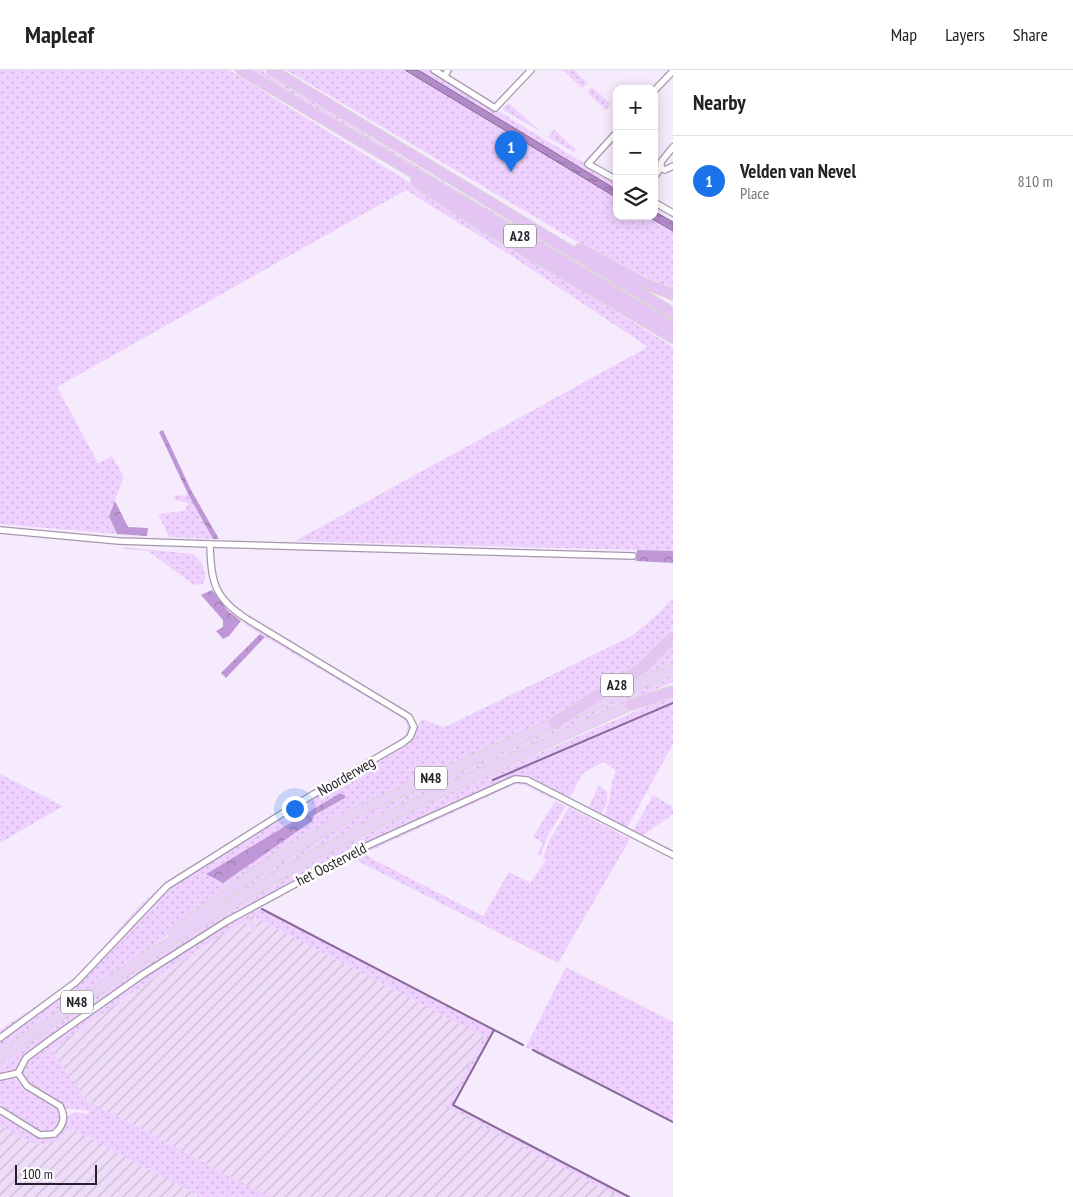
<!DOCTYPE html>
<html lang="en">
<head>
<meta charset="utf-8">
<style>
  body { margin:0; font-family:"PT Sans Narrow",sans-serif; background:#f2f2f2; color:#222 }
  .controls { position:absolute; right:15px; top:15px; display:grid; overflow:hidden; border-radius:10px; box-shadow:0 2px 12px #0003 }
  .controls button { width:45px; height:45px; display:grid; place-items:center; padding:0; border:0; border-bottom:1px solid #e0e0e0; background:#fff; color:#222; font:25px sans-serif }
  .scale { position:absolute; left:15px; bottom:12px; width:82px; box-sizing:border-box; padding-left:5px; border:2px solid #262129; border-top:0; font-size:14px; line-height:18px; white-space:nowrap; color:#262129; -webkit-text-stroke:4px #fdfdfd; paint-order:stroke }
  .you { position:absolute; left:294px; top:738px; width:18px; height:18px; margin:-12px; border:4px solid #fff; border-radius:50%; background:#1a73e8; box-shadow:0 0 0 8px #1a73e833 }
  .badge { display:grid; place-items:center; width:32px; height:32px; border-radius:50%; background:#1a73e8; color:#fff; font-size:16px; font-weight:700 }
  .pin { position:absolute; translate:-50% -41px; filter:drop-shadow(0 1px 2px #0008) }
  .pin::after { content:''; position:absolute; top:26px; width:18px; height:15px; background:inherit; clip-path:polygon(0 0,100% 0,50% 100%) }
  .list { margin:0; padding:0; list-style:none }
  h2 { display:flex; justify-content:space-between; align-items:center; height:65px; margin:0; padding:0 20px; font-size:21px }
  h2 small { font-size:16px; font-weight:400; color:#767676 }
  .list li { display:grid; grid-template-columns:32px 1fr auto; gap:15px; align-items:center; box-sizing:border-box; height:90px; padding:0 20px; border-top:1px solid #e0e0e0 }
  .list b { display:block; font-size:19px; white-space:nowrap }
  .list p { margin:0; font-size:16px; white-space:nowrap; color:#767676 }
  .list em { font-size:16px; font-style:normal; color:#767676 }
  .icon { flex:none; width:28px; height:28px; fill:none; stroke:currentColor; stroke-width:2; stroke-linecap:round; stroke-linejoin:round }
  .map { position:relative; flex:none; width:673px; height:1127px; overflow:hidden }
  header { display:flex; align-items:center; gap:30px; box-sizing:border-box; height:70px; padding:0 25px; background:#fff; border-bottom:1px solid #e0e0e0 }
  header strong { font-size:24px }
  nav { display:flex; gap:28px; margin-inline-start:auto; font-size:18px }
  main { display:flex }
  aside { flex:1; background:#fff }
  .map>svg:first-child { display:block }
</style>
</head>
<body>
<header>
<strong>Mapleaf</strong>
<nav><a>Map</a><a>Layers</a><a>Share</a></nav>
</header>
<main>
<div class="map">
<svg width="673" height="1127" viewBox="0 0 673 1127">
  <defs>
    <pattern id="industrial-furrows" width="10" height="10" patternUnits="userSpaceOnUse" patternTransform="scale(1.25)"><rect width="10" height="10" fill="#eddbf7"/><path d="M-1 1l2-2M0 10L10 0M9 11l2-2" fill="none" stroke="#cbbcd4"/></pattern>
    <pattern id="grass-dots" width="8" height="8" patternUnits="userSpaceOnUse" patternTransform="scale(1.25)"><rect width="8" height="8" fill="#eed1fe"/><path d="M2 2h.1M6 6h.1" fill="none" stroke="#ccb3da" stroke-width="1.8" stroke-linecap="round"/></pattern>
    <pattern id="forest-crowns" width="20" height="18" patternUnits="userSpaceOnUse" patternTransform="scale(1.25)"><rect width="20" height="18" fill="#c097d6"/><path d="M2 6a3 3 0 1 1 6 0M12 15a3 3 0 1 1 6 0" fill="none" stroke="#9c7bae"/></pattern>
    <pattern id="water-ripples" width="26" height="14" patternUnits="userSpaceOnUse" patternTransform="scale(1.25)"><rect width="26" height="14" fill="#b38ac8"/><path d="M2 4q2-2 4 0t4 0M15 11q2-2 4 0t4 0" fill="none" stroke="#9170a2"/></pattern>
  </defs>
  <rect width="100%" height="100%" fill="#f6ebfc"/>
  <g fill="url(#industrial-furrows)">
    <polygon points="253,846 484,967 447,1037 620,1127 270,1127 87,1031 51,980 134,921 244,851 252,862 257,859 249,848"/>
    <polygon points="0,1055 19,1067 39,1074 60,1068 69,1057 201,1127 0,1127"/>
  </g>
  <g fill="url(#grass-dots)" fill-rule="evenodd">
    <polygon points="0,0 229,0 673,277 673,481 295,471 648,277 510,185 406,120 57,317 98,393 112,386 124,407 109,446 117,464 0,454"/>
    <polygon points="248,0 262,0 440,110 673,248 673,252"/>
    <polygon points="286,0 405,0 617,128 617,146 647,146 673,161 673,220 574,170"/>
    <polygon points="418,0 430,0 617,113 617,120"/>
    <polygon points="563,0 574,0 587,13 582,18"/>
    <polygon points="592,17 611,34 606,40 587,22"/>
    <polygon points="509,33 541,62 502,39"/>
    <polygon points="554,59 576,80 574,82 548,67"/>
    <polygon points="188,424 213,469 169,467 158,444 184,441 189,433 174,430 175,425 184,426"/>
    <polygon points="122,477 193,484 202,493 206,509 202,514 194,515 148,481 123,479"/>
    <path d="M 673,528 L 673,558 L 635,600 L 550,650 L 364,735 L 301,769 L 225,821 L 153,876 L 0,983 L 0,970 L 72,917 L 169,816 L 410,669 L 422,649 L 443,657 L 451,654 L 632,566 L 659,543 ZM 340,723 L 343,723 L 345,728 L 313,747 L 312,751 L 302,758 L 206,804 Z"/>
    <path d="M 246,553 L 249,553 L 405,648 L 412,657 L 407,668 L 163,817 L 78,908 L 0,966 L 0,960 C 28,941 60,923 84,899 C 113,868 137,833 172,808 L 405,666 L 408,656 L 403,648 L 260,564 L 245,555 Z"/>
    <polygon points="673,573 673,594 610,625"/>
    <polygon points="673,601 673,612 509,687 192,855 229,822 298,778 355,747"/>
    <path d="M 673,625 L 673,674 L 627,758 L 604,746 C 612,730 609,715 616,700 L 603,692 L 583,703 L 569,729 L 526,708 L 511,708 C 402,753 293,805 194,869 C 137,906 82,946 26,985 L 14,1001 L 0,1004 L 0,992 L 73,939 L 242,829 L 404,742 Z"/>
    <polygon points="0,704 63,736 0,773"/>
    <path d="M 522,710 L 553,726 L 552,729 L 527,716 L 516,714 L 363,784 L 483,846 L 509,802 L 530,813 L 546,790 L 543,788 L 549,771 L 569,737 L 630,769 L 558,893 L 352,788 L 316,805 L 260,838 L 494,960 L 454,1035 L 632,1127 L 620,1127 L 446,1037 L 484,967 L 253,846 L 249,848 L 257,859 L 253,862 L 244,851 L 134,921 L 51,980 L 87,1031 L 270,1127 L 201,1127 L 69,1057 C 48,1088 24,1070 0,1055 L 0,1043 C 15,1052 43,1080 60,1062 C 65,1057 64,1050 69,1045 L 75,1042 L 88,1044 L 89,1041 L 64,1038 C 51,1021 8,1017 28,989 C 101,936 174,883 252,838 C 337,790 426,751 515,711 Z"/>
    <polygon points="599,715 607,722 607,733 601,745 588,738"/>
    <polygon points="653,725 673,737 673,744 642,766 633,761"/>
    <polygon points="555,731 566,736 547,767 541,786 537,784 543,773 533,767"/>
    <polygon points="566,897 673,952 673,1052 526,977"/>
    <polygon points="13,1007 27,1019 58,1038 61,1051 53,1061 40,1063 10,1044 0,1034 0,1009"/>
  </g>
  <g fill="url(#forest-crowns)">
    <polygon points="163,360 191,420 219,469 213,469 188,424 159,362"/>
    <polygon points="115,431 128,457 148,458 147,466 117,464 109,446"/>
    <polygon points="637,480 673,481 673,493 636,491"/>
    <polygon points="212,520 228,541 241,551 229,566 223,569 216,561 223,557 223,550 201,525"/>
    <polygon points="260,564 265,567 226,608 221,603"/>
    <polygon points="340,723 345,725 345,728 313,746 312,751 223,813 206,804"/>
  </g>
  <g fill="url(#water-ripples)" stroke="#896a98">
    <polygon points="405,0 418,0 617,120 617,128"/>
    <polygon points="654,141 673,152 673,161 647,146 654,146"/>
  </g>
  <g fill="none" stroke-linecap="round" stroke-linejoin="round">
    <g stroke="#896a98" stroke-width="2">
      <polyline points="493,710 673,633"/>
      <polyline points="262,839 523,975"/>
      <polyline points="494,960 453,1035 629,1127"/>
      <polyline points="533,980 673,1052"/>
    </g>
    <defs>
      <g id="minor">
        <polyline points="434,0 495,38 531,0"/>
        <polyline points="445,6 448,0"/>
        <polyline points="654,21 673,1"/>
        <polyline points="617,62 588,94 617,110"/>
        <polyline points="661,98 665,100 673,96"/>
        <polyline points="654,107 661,98 661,92 673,77"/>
        <polyline points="654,132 673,143"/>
        <path d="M 0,460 L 119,471 L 210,474 C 211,512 214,528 247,549 L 409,647 L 414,657 L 410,667 L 404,672 L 302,731 L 167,816 L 76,912 L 0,968"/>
        <polyline points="210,474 633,486"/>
        <polyline points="18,1003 26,988 50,970 142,905 227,851 360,779 515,709 527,710 673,785"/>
        <polyline points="0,1007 18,1003"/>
        <path d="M 0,1040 L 40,1065 L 54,1064 C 64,1056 66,1047 60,1036 L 27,1016 L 18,1003"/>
      </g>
      <g id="trunk">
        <polyline points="580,641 673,599"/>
        <polyline points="173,863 264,796 356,742 559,651"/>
        <path d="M 0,988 C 118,903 239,823 368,757 C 456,712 547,674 637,632"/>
      </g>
      <g id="motorway">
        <polyline points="241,0 673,257"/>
        <polyline points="272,0 673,243"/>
        <polyline points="416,111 482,155 673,268"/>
        <polyline points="580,179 644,213 673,225"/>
        <polyline points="631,635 673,621"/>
        <polyline points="554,653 641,599 673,567"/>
      </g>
    </defs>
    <use href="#minor" stroke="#a598ad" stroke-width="8"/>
    <use href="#trunk" stroke="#d8d7d8" stroke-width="11"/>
    <use href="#motorway" stroke="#d8d7d8" stroke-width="12"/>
    <use href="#minor" stroke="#fff" stroke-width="5.5"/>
    <use href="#trunk" stroke="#e8d0f6" stroke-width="9"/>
    <use href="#motorway" stroke="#e3c4f3" stroke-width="10"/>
  </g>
  <g text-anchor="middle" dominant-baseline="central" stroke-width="5" stroke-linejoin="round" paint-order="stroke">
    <g fill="#fdfdfd" stroke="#666369" stroke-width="1">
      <rect x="504" y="154.5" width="32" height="23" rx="4"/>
      <rect x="601" y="603.5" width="32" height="23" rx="4"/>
      <rect x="415" y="696.5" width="32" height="23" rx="4"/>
      <rect x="61" y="920.5" width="32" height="23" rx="4"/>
    </g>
    <g font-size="14" font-weight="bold" fill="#262129">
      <text x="520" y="166">A28</text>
      <text x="617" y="615">A28</text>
      <text x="431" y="708">N48</text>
      <text x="77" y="932">N48</text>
    </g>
    <g font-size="15" fill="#262129" stroke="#fdfdfd">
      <text transform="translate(346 706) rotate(-30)">Noorderweg</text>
      <text transform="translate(331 794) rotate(-27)">het Oosterveld</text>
    </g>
  </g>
</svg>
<div class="controls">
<button>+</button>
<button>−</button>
<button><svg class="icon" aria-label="layers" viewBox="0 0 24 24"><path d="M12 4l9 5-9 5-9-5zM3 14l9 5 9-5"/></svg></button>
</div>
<div class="scale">100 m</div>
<div class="you"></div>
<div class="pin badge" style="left:511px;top:102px">1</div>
</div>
<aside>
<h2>Nearby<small></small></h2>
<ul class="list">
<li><span class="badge">1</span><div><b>Velden van Nevel</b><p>Place</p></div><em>810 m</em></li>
</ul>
</aside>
</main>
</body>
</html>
